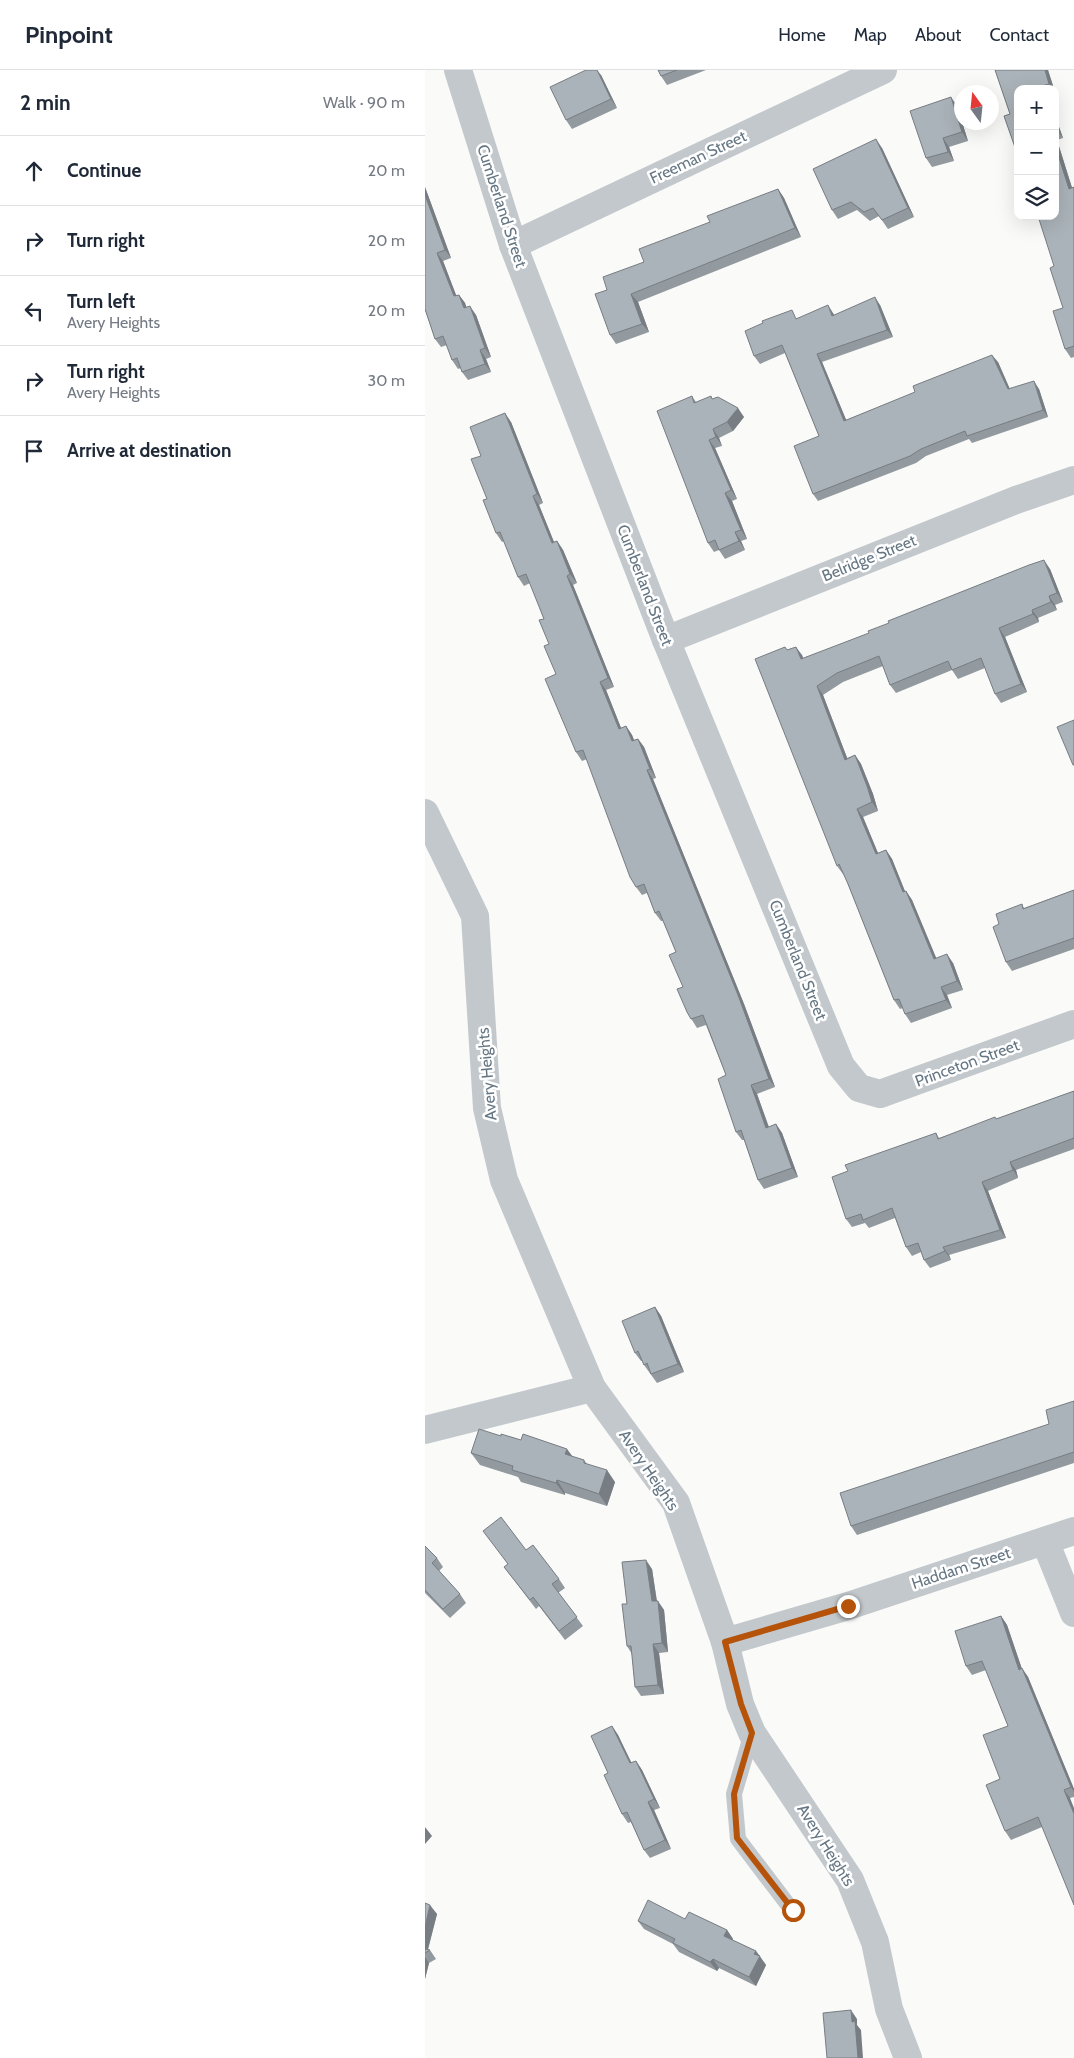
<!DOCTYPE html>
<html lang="en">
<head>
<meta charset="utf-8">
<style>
  body { margin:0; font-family:Cabin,sans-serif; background:#f2f2f3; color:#1f2937 }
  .controls { position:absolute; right:15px; top:15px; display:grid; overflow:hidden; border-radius:10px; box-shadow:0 5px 20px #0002 }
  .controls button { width:45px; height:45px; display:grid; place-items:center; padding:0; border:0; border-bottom:1px solid #e0e1e3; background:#fff; color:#1f2937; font:25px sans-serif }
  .compass { position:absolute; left:529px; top:15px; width:45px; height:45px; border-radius:50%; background:#fff; box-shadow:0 5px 20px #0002; rotate:345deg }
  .stop { position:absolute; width:15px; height:15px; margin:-11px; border:4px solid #b45309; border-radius:50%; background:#fff }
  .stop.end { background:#b45309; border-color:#fff; box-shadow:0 1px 5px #0008 }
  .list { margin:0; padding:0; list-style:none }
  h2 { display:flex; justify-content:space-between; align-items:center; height:65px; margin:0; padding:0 20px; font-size:21px }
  h2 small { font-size:16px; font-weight:400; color:#747a83 }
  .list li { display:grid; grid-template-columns:32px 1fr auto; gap:15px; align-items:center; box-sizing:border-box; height:70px; padding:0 20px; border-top:1px solid #e0e1e3 }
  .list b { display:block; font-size:19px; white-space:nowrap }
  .list p { margin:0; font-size:16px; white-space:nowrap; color:#747a83 }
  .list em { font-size:16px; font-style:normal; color:#747a83 }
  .icon { flex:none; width:28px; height:28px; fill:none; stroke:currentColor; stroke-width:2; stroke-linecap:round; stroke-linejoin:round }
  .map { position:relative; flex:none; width:649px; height:1988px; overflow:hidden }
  header { display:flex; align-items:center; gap:30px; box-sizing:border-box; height:70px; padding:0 25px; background:#fff; border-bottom:1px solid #e0e1e3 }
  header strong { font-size:24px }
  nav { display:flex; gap:28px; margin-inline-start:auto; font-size:18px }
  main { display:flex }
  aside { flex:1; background:#fff }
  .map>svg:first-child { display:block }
</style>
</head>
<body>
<header>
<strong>Pinpoint</strong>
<nav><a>Home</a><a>Map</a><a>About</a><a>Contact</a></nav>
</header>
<main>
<aside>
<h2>2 min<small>Walk · 90 m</small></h2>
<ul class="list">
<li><svg class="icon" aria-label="ahead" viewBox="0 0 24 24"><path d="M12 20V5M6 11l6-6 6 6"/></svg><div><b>Continue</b></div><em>20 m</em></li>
<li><svg class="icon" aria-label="right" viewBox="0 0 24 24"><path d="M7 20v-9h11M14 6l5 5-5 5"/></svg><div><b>Turn right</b></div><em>20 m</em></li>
<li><svg class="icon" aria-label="left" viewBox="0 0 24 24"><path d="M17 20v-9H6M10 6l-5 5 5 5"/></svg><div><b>Turn left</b><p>Avery Heights</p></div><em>20 m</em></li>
<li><svg class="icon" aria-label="right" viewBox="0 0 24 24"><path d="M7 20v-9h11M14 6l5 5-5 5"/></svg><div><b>Turn right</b><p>Avery Heights</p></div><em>30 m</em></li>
<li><svg class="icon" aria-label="arrive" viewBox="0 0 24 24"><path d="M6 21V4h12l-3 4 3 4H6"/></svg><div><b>Arrive at destination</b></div></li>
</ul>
</aside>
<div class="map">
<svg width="649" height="1988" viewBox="0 0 649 1988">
  <rect width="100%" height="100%" fill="#fafaf8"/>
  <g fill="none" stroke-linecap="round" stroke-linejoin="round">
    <polyline stroke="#c3c8cc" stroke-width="16" points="327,1663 309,1724 313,1769 367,1840"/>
    <g stroke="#c3c8cc" stroke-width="28">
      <polyline points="33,0 88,175 241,570 416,996 434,1018 455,1024 649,954"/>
      <polyline points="88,175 458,0"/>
      <polyline points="241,570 591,430 649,410"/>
      <polyline points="0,743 50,846 62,1038 79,1110 167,1318 251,1433 300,1572 423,1536 649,1461"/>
      <polyline points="0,1360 167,1318"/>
      <polyline points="620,1471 649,1543"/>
      <polyline points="300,1572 315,1634 327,1663 425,1810 450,1872 464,1939 483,1988"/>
    </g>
  </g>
  <g fill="#929a9f">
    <polygon points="233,0 281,0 242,15 236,6"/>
    <polygon points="570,0 623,0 629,19 593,19 593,86 579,46 585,44"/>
    <polygon points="176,5 192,38 147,59 141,50"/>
    <polygon points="532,36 536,52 537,52 543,71 524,77 529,91 507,97 501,88"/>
    <polygon points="630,46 638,68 632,70 647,118 649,117 649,287 646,288 640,279 638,238 630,146"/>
    <polygon points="457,78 489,147 463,159 454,146 445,151 432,140 413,149 407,140"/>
    <polygon points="0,117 26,188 18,191 31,226 34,225 40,233 41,237 51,245 66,287 61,289 66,302 43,310 37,302 36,298 33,299 27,290 22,275 16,277 10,269 0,239"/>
    <polygon points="353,119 359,128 376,167 213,232 224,262 191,274 185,265 182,220 219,192 285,152"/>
    <polygon points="455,235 468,267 397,292 421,350 573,292 585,319 614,319 623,347 547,373 544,369 501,386 491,393 393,431 388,424 394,366 360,283 335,294 329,286 372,248 408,243 409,245"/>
    <polygon points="267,326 271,332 288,329 319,347 308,361 294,368 297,376 290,378 312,429 307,431 322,469 316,471 320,480 300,489 294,480 289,482 283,473"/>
    <polygon points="86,352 118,433 114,435 129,472 132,471 138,480 152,513 148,515 153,527 189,617 181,620 196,658 201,656 207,665 209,670 213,669 219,677 231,708 228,709 319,934 350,1017 332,1024 344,1057 351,1054 357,1063 373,1107 339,1119 333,1110 319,1070 317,1070 311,1062 301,1005 281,955 272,958 262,942 251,882 238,851 236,851 230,843 222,823 217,825 211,817 162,689 157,691 151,682 131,604 119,549 105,513 99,516 93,507 79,471 77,472 71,463 62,429 56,386"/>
    <polygon points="625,499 638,532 630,535 632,540 613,548 614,552 580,567 602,622 576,633 570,624 560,598 533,609 527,600 471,623 465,615 458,596 418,612 398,625 422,688 430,685 436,694 448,724 453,741 438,747 453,783 461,780 467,789 480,822 481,821 487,830 511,888 528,893 538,920 522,925 527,938 486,953 480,944 478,938 475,939 469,930 423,814 419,804 418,804 412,796 362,580 377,585 378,589"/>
    <polygon points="649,820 649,879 587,901 581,892 574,854 597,834 599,838"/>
    <polygon points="649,1021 649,1079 591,1100 593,1108 563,1121 581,1168 524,1185 526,1190 505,1198 499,1190 496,1182 487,1186 481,1177 470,1148 444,1158 440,1153 427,1157 421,1149 423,1101 511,1063 514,1068 571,1049"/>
    <polygon points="230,1237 236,1246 259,1302 232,1313 219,1295 217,1291 216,1291 210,1283"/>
    <polygon points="649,1331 649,1393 432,1465 426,1456 624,1354"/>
    <polygon points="76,1366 159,1390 162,1394 190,1412 182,1436 140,1423 140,1425 96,1412 93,1407 55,1395 46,1383"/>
    <polygon points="0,1476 12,1488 18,1497 14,1501 35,1524 41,1533 25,1548 0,1523"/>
    <polygon points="101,1480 134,1509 140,1518 133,1523 158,1556 140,1570 114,1536 111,1539 79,1497"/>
    <polygon points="227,1499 232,1531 239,1540 243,1582 234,1583 239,1624 216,1626 210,1617 207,1584 202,1576 202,1534"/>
    <polygon points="576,1546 582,1555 597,1599 603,1607 649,1719 649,1727 645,1728 617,1757 586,1770 580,1761 575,1709 583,1656 561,1600 547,1605 541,1596"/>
    <polygon points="187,1656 193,1665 206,1693 211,1691 217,1700 235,1738 229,1740 246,1779 225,1788 219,1780 206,1752 203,1753 197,1744 183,1703"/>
    <polygon points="0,1833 12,1844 3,1880 5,1880 11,1889 4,1893 0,1909"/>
    <polygon points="260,1849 302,1860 308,1869 307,1870 331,1881 341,1895 331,1916 294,1898 292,1901 254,1882 248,1874 219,1859 213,1851"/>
  </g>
  <g fill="#777d82">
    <polygon points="172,0 176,5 192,38 186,29"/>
    <polygon points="620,0 623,0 629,19 628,19 624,14"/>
    <polygon points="526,27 532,36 536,50 536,52 537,52 543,71 537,62"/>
    <polygon points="630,46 638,68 632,60 630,56"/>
    <polygon points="630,67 632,70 649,124 644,119 630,75"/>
    <polygon points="518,68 524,77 529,91 523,82"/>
    <polygon points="451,69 457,78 489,147 483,138"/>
    <polygon points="0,117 26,188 20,180 0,125"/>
    <polygon points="353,119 359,128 376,167 370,158"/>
    <polygon points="12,183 18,191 35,235 29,226"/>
    <polygon points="206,224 213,232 224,262 217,254"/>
    <polygon points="34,225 40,233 45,247 39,238"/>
    <polygon points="450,227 455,235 468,267 462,260"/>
    <polygon points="403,235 408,243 413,254 407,246"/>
    <polygon points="45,236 51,245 66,287 60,278"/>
    <polygon points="55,280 61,289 66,302 60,294"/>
    <polygon points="392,284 397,292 425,359 419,351"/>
    <polygon points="567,285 573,292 588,327 583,319"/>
    <polygon points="609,311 614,319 623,347 618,340"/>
    <polygon points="313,338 319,347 308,361 302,352"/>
    <polygon points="80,343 86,352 118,433 112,424"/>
    <polygon points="288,359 294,368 297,376 291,367"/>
    <polygon points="284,370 290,378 312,429 306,420"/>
    <polygon points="300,423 307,431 322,469 316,460"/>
    <polygon points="108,426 114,435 133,482 127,473"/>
    <polygon points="310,462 316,471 320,480 314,471"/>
    <polygon points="132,471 138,480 152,513 145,504"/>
    <polygon points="619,490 625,499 638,532 632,523"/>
    <polygon points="142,506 148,515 189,617 183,608"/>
    <polygon points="624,526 630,535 632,540 626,532"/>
    <polygon points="607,540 613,548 614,552 608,544"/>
    <polygon points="574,558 580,567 602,622 596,614"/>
    <polygon points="371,577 377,585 382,598 376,589"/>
    <polygon points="175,612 181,620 200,668 194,659"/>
    <polygon points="392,616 398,625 426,698 420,690"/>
    <polygon points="201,656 207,665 213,680 207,671"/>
    <polygon points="213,669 219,677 231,708 225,699"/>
    <polygon points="430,685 436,694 448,724 453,741 447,732"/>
    <polygon points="222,700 228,709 319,934 350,1017 344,1009"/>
    <polygon points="432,739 438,747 457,793 451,784"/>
    <polygon points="461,780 467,789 484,831 478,822"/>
    <polygon points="481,821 487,830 515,897 509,889"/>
    <polygon points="522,884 528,893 538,920 532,911"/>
    <polygon points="516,917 522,925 527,938 521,930"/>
    <polygon points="326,1015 332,1024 347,1067 341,1058"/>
    <polygon points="351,1054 357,1063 373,1107 367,1098"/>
    <polygon points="585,1092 591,1100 593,1108 588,1100"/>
    <polygon points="557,1112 563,1121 581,1168 575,1160"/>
    <polygon points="518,1177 524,1185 526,1190 520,1181"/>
    <polygon points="230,1237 236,1246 259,1302 253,1294"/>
    <polygon points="142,1379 151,1391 140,1384"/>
    <polygon points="182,1400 190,1412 182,1436 174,1424"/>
    <polygon points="132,1410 140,1423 140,1425 131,1413"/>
    <polygon points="221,1490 227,1499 233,1540 227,1531"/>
    <polygon points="233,1531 239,1540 243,1582 237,1573"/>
    <polygon points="576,1546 582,1555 600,1608 594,1600"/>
    <polygon points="228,1574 234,1583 239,1624 233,1615"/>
    <polygon points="597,1598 603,1607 649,1719 649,1722 646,1717"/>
    <polygon points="187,1656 193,1665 211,1702 205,1693"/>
    <polygon points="211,1691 217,1700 235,1738 229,1729"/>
    <polygon points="639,1720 645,1728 649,1738 649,1744"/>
    <polygon points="223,1732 229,1740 246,1779 240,1770"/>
    <polygon points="0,1757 7,1766 0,1774"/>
    <polygon points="5,1835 12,1844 2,1882 0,1883 0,1857"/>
    <polygon points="302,1860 308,1869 305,1875 299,1866"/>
    <polygon points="331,1881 341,1895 331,1916 324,1907 329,1884"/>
    <polygon points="0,1887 4,1893 0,1909"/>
    <polygon points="288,1889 294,1898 292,1901 285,1892"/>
    <polygon points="426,1940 432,1949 432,1955 436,1960 438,1988 433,1988 427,1952"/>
  </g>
  <g fill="#aab3b9" stroke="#777d82">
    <polygon points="161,0 172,0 186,29 141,50 125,17"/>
    <polygon points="233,0 252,0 236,6"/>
    <polygon points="570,0 620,0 624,14 617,16 618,19 593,19 593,86 579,46 585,44"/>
    <polygon points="526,27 537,62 518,68 523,82 501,88 485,41"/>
    <polygon points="451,69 483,138 457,150 448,138 439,142 426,132 407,140 388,99"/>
    <polygon points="630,75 644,119 649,117 649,276 640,279 628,241 638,238 625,198 629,196 613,146 630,146"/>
    <polygon points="353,119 370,158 206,224 217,254 185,265 170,224 182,220 178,207 219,192 214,179 285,152 282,146"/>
    <polygon points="0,125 20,180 12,183 29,226 34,225 39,238 45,236 60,278 55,280 60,294 37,302 32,288 27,290 18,266 10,269 0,239"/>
    <polygon points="450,227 462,260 392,284 419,351 490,322 488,316 567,285 583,319 609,311 618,340 542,366 540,361 496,379 485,386 388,424 369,376 394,366 357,275 329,286 320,261 338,253 337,251 367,240 371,249 403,235 407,246"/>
    <polygon points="267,326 269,333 286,326 287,329 293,327 313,338 302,352 288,359 291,367 284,370 306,420 300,423 316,460 310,462 314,471 294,480 290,470 283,473 232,341"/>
    <polygon points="80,343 112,424 108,426 127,473 132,471 145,504 142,506 147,518 183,608 175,612 194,659 201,656 207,671 213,669 225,699 222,700 313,925 344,1009 326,1015 341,1058 351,1054 367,1098 333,1110 316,1060 311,1062 293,1009 301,1005 278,945 266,949 262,942 252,919 258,917 244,885 251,882 234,841 230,843 219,814 211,817 205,807 158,680 151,682 120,609 131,604 119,576 124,574 114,550 119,549 101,504 93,507 75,462 71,463 58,430 62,429 46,389 56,386 45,357"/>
    <polygon points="619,490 632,523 624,526 626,532 607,540 608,544 574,558 596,614 570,624 556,588 527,600 523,591 465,615 454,586 412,603 392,616 420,690 430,685 442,716 447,732 432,739 451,784 461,780 478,822 481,821 509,889 522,884 532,911 516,917 521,930 480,944 474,929 469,930 423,814 414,794 412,796 330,589 360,577 362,580 371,577 376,589 444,563 443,561 464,553 463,551 604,495"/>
    <polygon points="649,650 649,695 648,695 632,657"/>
    <polygon points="649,820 649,868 581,892 568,857 574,854 571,844 597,834 598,839"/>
    <polygon points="649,1021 649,1068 585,1092 588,1100 557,1112 575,1160 518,1177 520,1181 499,1190 493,1173 481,1177 467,1138 438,1150 436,1144 421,1149 407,1107 423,1101 420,1095 511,1063 513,1069 570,1047 571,1049"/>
    <polygon points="230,1237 253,1294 226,1304 222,1293 219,1295 213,1281 210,1283 197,1251"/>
    <polygon points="649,1331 649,1382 426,1456 415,1423 624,1354 621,1340"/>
    <polygon points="54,1359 76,1366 76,1364 96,1370 98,1364 142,1379 140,1384 159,1390 159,1393 182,1400 174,1424 132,1410 131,1413 87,1400 88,1396 46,1383"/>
    <polygon points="76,1447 101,1480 108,1475 134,1509 127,1514 152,1547 134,1561 108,1527 105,1530 79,1497 83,1494 58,1461"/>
    <polygon points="0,1476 12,1488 7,1493 35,1524 18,1539 0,1520"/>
    <polygon points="221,1490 227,1531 233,1531 237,1573 228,1574 233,1615 210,1617 206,1576 202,1576 197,1534 202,1534 197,1492"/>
    <polygon points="576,1546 594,1600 597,1598 646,1717 639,1720 649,1744 649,1835 613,1747 580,1761 561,1715 575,1709 558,1665 583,1656 557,1591 541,1596 530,1561"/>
    <polygon points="187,1656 205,1693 211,1691 229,1729 223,1732 240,1770 219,1780 202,1742 197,1744 179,1705 183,1703 166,1666"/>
    <polygon points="223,1830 260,1849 264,1842 302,1860 299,1866 331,1881 329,1884 335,1886 324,1907 288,1889 285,1892 248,1873 250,1869 213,1851"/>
    <polygon points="0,1833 5,1835 0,1857"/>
    <polygon points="0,1879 5,1880 0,1883"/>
    <polygon points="426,1940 427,1952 430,1951 433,1988 402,1988 398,1943"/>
  </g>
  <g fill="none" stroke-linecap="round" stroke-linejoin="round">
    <polyline stroke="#b45309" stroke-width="6" points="368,1840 312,1768 309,1724 327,1663 316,1634 300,1572 423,1536"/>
  </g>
  <g text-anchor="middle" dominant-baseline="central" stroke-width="5" stroke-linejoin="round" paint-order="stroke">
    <g font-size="16" fill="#657683" stroke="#fff">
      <text transform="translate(273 87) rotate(-25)">Freeman Street</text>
      <text transform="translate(77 136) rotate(72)">Cumberland Street</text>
      <text transform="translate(444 488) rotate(-22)">Belridge Street</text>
      <text transform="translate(220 515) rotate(69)">Cumberland Street</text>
      <text transform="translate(373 890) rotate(68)">Cumberland Street</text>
      <text transform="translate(542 993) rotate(-20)">Princeton Street</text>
      <text transform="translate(62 1004) rotate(-95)">Avery Heights</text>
      <text transform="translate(224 1400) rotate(56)">Avery Heights</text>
      <text transform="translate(536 1498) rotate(-18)">Haddam Street</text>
      <text transform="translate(401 1775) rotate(58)">Avery Heights</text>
    </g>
  </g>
</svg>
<div class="controls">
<button>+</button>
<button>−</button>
<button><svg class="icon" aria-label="layers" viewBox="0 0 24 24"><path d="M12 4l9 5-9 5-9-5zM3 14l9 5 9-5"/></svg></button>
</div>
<svg class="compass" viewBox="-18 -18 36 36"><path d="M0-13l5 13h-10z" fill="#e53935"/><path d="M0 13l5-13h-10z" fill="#747a83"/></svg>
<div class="stop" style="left:368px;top:1840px"></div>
<div class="stop end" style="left:423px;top:1536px"></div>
</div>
</main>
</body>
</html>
